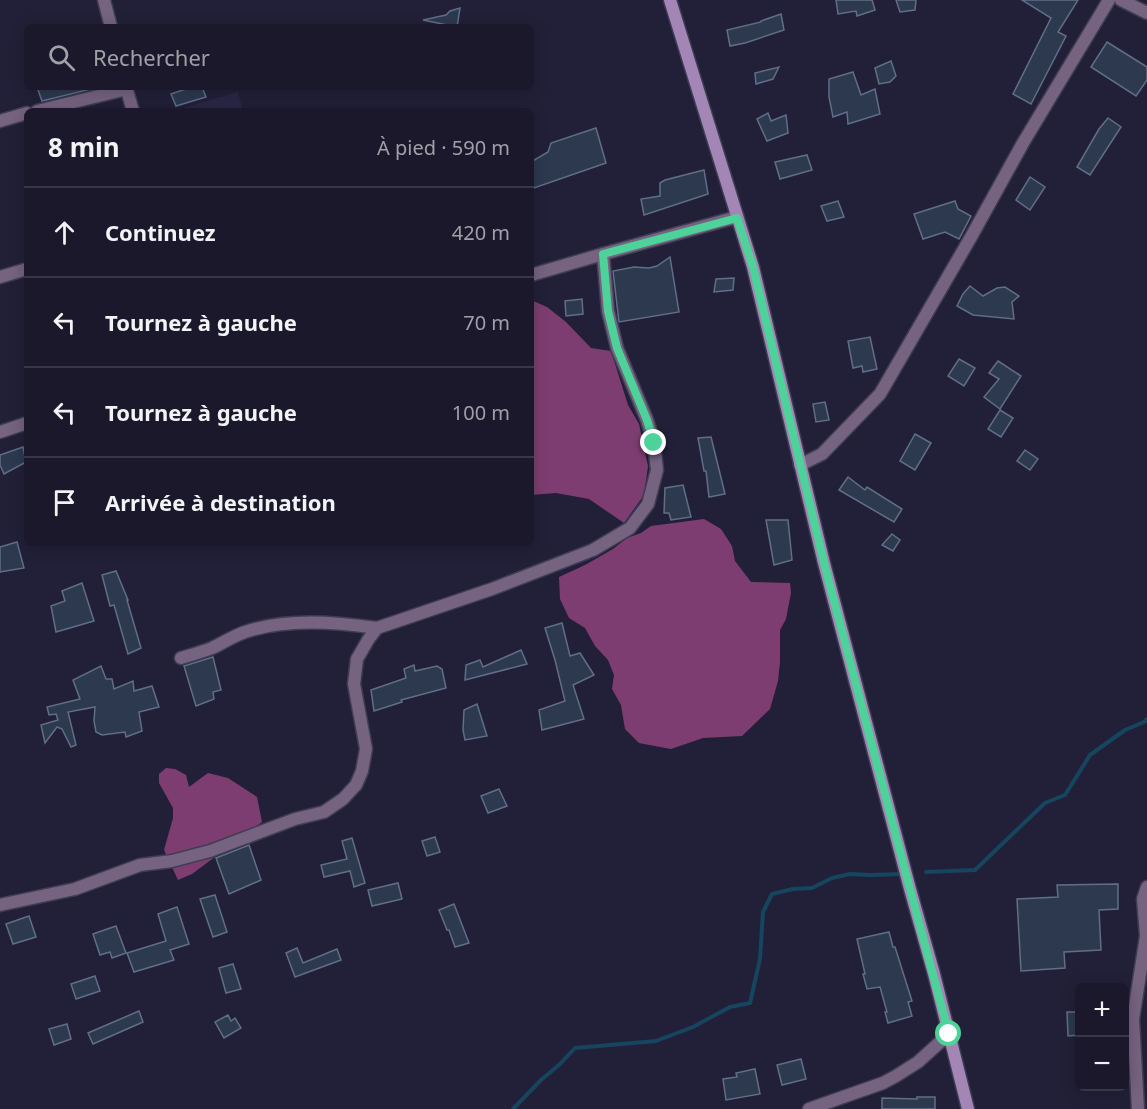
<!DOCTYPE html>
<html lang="fr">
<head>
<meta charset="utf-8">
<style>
  body { margin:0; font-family:"Noto Sans",sans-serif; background:#272536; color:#f1f3f6 }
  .controls { position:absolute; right:18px; bottom:18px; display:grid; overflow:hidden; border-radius:9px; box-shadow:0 3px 15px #0003 }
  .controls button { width:54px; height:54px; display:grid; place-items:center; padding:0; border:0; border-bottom:2px solid #383747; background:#1a182a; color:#f1f3f6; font:30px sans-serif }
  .stop { position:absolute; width:18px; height:18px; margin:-14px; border:4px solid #4dd39a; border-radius:50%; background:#fff }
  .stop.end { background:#4dd39a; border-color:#fff; box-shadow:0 2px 6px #0008 }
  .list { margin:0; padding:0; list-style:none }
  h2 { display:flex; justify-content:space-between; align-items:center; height:78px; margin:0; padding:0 24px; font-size:26px }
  h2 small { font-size:20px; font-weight:400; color:#9fa0a8 }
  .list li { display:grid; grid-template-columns:39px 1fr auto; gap:18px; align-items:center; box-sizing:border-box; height:90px; padding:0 24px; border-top:2px solid #383747 }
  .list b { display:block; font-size:22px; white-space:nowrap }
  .list em { font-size:20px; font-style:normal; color:#9fa0a8 }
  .icon { flex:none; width:33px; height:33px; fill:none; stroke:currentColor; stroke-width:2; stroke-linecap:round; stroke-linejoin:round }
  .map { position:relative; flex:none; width:1147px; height:1109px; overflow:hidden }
  .search { position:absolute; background:#1a182a; box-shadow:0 3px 15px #0003; left:24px; top:24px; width:510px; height:66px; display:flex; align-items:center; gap:15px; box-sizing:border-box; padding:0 21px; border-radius:9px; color:#9fa0a8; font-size:22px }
  .panel { position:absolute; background:#1a182a; box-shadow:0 3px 15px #0003; left:24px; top:108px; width:510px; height:438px; border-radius:9px }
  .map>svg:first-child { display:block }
</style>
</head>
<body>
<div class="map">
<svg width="1147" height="1109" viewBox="0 0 1147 1109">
  <rect width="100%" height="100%" fill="#222038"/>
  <polygon fill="#2a2745" points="238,92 243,111 172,111"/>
  <g fill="#7e3d70">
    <polygon points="531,300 547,307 566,322 591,348 611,351 628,405 639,424 648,466 644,495 624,523 589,499 556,493 531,495"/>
    <polygon points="704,519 721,529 732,546 735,561 751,582 790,583 791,593 786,619 780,630 780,662 778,681 770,709 742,736 703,738 671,749 639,743 625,729 621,705 612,689 614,675 608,660 595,646 585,628 569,618 560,599 559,577 585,565 613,549 627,538 641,533 651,526"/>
    <polygon points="166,768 175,769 186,775 189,787 208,773 228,778 257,797 262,822 192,874 178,880 164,850 173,818 173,808 159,783 159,774"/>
  </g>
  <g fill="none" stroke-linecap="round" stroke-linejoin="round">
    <g stroke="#16455f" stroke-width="4">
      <polyline points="926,872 975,870 1045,803 1065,795 1090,755 1125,730 1144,722 1147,719"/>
      <polyline points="513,1109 541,1080 560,1064 575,1048 656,1041 693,1027 730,1007 750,1003 760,959 763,912 772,894 793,889 812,888 832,878 850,874 871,875 902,874"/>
    </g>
  </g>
  <g fill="#2c394f" stroke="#606e87" stroke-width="1.5">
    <polygon points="836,0 872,0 875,10 857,16 856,11 838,14"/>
    <polygon points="896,0 916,0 915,10 900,12"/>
    <polygon points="1022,0 1078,0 1058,32 1066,36 1031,104 1013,94 1051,18"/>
    <polygon points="460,8 457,27 423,20 446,15 450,11"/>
    <polygon points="781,14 784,30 745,43 730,46 727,30 761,22 761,21"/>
    <polygon points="1107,42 1147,67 1147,80 1136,96 1091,67"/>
    <polygon points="891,61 896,76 890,82 879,84 875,68"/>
    <polygon points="779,67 773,79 756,84 755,73"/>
    <polygon points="853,72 861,95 875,89 880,114 848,124 847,112 833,117 829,97 829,79"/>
    <polygon points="37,87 95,87 95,88 42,101"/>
    <polygon points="192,87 202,87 206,97 176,106 171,94"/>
    <polygon points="768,113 771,121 786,115 788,133 767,141 757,119"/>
    <polygon points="1108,118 1121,127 1090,175 1077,167 1099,129"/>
    <polygon points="596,128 606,163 531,189 531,162 548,152 551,143"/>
    <polygon points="807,155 812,170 780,179 775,162"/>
    <polygon points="704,170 708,194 644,215 641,199 660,196 660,183 665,180"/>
    <polygon points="1030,177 1045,187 1030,210 1016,200"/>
    <polygon points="838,201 844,217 827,221 821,206"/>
    <polygon points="955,201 958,209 971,216 959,239 945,232 923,239 914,214"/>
    <polygon points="670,257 679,312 619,322 613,271 634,267 649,268 657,266"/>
    <polygon points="734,278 733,290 714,292 716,279"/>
    <polygon points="970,286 983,296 997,288 1005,287 1019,296 1012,302 1014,319 973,315 957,306 963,294"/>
    <polygon points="582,299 583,314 566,316 565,301"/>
    <polygon points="870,337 877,369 863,372 862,366 853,368 848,341"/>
    <polygon points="959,359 975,368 964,386 948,376"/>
    <polygon points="998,361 1021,376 1000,409 984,397 999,379 989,373"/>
    <polygon points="825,402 829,420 816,422 813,404"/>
    <polygon points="1000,410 1013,418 1001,437 988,429"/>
    <polygon points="915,434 931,443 915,470 900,461"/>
    <polygon points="711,437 725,494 709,497 706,471 704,471 698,438"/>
    <polygon points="23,447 26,462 4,474 0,465 0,455"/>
    <polygon points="1025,450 1038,459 1030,470 1017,461"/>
    <polygon points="848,477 865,490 867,487 902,509 894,522 839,490"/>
    <polygon points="683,485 691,517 671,520 669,513 664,513 665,488"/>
    <polygon points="766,520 788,520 792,560 774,565"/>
    <polygon points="892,534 900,540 893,551 882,545"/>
    <polygon points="17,542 24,568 0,572 0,547"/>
    <polygon points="116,571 128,600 127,600 141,648 128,654 114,605 110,606 102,575"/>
    <polygon points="82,583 94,621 56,632 51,606 65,601 62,591"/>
    <polygon points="562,623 570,656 580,653 594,675 573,685 584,719 542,730 539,710 565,701 555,660 545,628"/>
    <polygon points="521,650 527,664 465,680 466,665 480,660 483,667"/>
    <polygon points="213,657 221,690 213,692 214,699 196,706 184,666"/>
    <polygon points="414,665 415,671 437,666 442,669 446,688 401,700 402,702 374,711 371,690 406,678 404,669"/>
    <polygon points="101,666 106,679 112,679 114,689 133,681 134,691 152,686 159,707 139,712 142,731 126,737 125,732 102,735 96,732 94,721 95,707 68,712 76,745 71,747 62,729 57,727 45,743 41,725 58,720 56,714 49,715 47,707 80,699 73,680"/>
    <polygon points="477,704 487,736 465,740 463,730 464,710"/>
    <polygon points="499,789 507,806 488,813 481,796"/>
    <polygon points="435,837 440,852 427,856 422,841"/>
    <polygon points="352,838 365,883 354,887 350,871 324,877 321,865 347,859 342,841"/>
    <polygon points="249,845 261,880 229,894 216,858"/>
    <polygon points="398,883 402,899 372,906 368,890"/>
    <polygon points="1118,884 1118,909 1099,910 1101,950 1064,952 1065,968 1021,971 1017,899 1058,897 1057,885"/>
    <polygon points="215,895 227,932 213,937 200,899"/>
    <polygon points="454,904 469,943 455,947 449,930 447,930 439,910"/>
    <polygon points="177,907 189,944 170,950 174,960 134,972 127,953 166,941 158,914"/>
    <polygon points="29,916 36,937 13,944 6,924"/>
    <polygon points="116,926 126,953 112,958 110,952 100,955 93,934"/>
    <polygon points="889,932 893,947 895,947 912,1001 908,1002 912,1016 888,1023 885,1012 887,1012 880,987 867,989 863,974 865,974 857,939"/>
    <polygon points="297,948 303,963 337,949 341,960 295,977 286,953"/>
    <polygon points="233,964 241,989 226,993 219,968"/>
    <polygon points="95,976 100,991 76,999 71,984"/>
    <polygon points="139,1011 143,1022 93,1044 88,1033"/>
    <polygon points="1067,1012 1080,1012 1080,1035 1068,1036"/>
    <polygon points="228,1015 231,1021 235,1018 241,1028 224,1038 215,1022"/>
    <polygon points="67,1024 71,1039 54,1045 49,1029"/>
    <polygon points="801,1059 806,1079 782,1085 777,1065"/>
    <polygon points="755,1069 760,1094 726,1100 723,1079 737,1077 736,1073"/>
    <polygon points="917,1097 935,1097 935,1109 882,1109 882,1098 917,1099"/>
  </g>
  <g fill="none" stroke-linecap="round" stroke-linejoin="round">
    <defs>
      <g id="street">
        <polyline points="104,0 111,27"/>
        <polyline points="1121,0 1147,13"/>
        <polyline points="126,87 133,111"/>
        <polyline points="37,111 127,89"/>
        <polyline points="0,121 27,113"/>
        <polyline points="531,275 603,254 737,217"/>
        <polyline points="0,277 27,269"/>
        <polyline points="0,432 27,423"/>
        <polyline points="800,465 822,454 880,394 971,237 1023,143 1109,0"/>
        <path d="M 181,658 C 191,655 202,652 212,648 C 223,643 233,636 245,632 C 286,618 335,622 377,628"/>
        <polyline points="0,905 75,889 140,865 172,861 210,851 295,819 324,812 343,799 356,785 362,771 366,749 354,684 357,659 368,640 377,628 492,589 593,550 630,528 648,504 657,470 654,443 647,420 617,348 608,311 603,254"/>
        <polyline points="809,1109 883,1083 896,1076 918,1062 949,1034"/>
        <polyline points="1138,1109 1133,1019 1146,936 1143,899 1147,887"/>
      </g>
      <polyline id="secondary" points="670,0 753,267 824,563 910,889 934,974 968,1109"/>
    </defs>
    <use href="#street" stroke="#3f3d54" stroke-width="15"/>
    <use href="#secondary" stroke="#3f3d54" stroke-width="15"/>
    <use href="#street" stroke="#756381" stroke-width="12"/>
    <use href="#secondary" stroke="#a386b6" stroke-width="12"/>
  </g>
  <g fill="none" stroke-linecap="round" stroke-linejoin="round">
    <polyline stroke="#4dd39a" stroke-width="8" points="654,443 647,420 617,348 608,311 603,254 737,218 753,267 824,563 910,889 949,1034"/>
  </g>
</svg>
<div class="controls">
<button>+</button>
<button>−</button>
</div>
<div class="stop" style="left:949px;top:1034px"></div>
<div class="stop end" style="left:654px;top:443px"></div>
<div class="search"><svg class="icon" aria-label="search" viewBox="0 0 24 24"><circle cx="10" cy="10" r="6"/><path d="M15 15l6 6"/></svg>Rechercher</div>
<section class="panel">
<h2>8 min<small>À pied · 590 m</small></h2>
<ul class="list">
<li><svg class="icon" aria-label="ahead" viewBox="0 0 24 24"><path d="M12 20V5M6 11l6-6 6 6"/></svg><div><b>Continuez</b></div><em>420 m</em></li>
<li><svg class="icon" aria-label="left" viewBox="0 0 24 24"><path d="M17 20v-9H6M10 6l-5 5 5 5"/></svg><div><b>Tournez à gauche</b></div><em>70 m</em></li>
<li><svg class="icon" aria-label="left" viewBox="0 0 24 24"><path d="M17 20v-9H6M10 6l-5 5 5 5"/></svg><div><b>Tournez à gauche</b></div><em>100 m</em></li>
<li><svg class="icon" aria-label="arrive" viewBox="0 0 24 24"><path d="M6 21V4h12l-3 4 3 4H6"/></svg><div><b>Arrivée à destination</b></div></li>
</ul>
</section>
</div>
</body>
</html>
